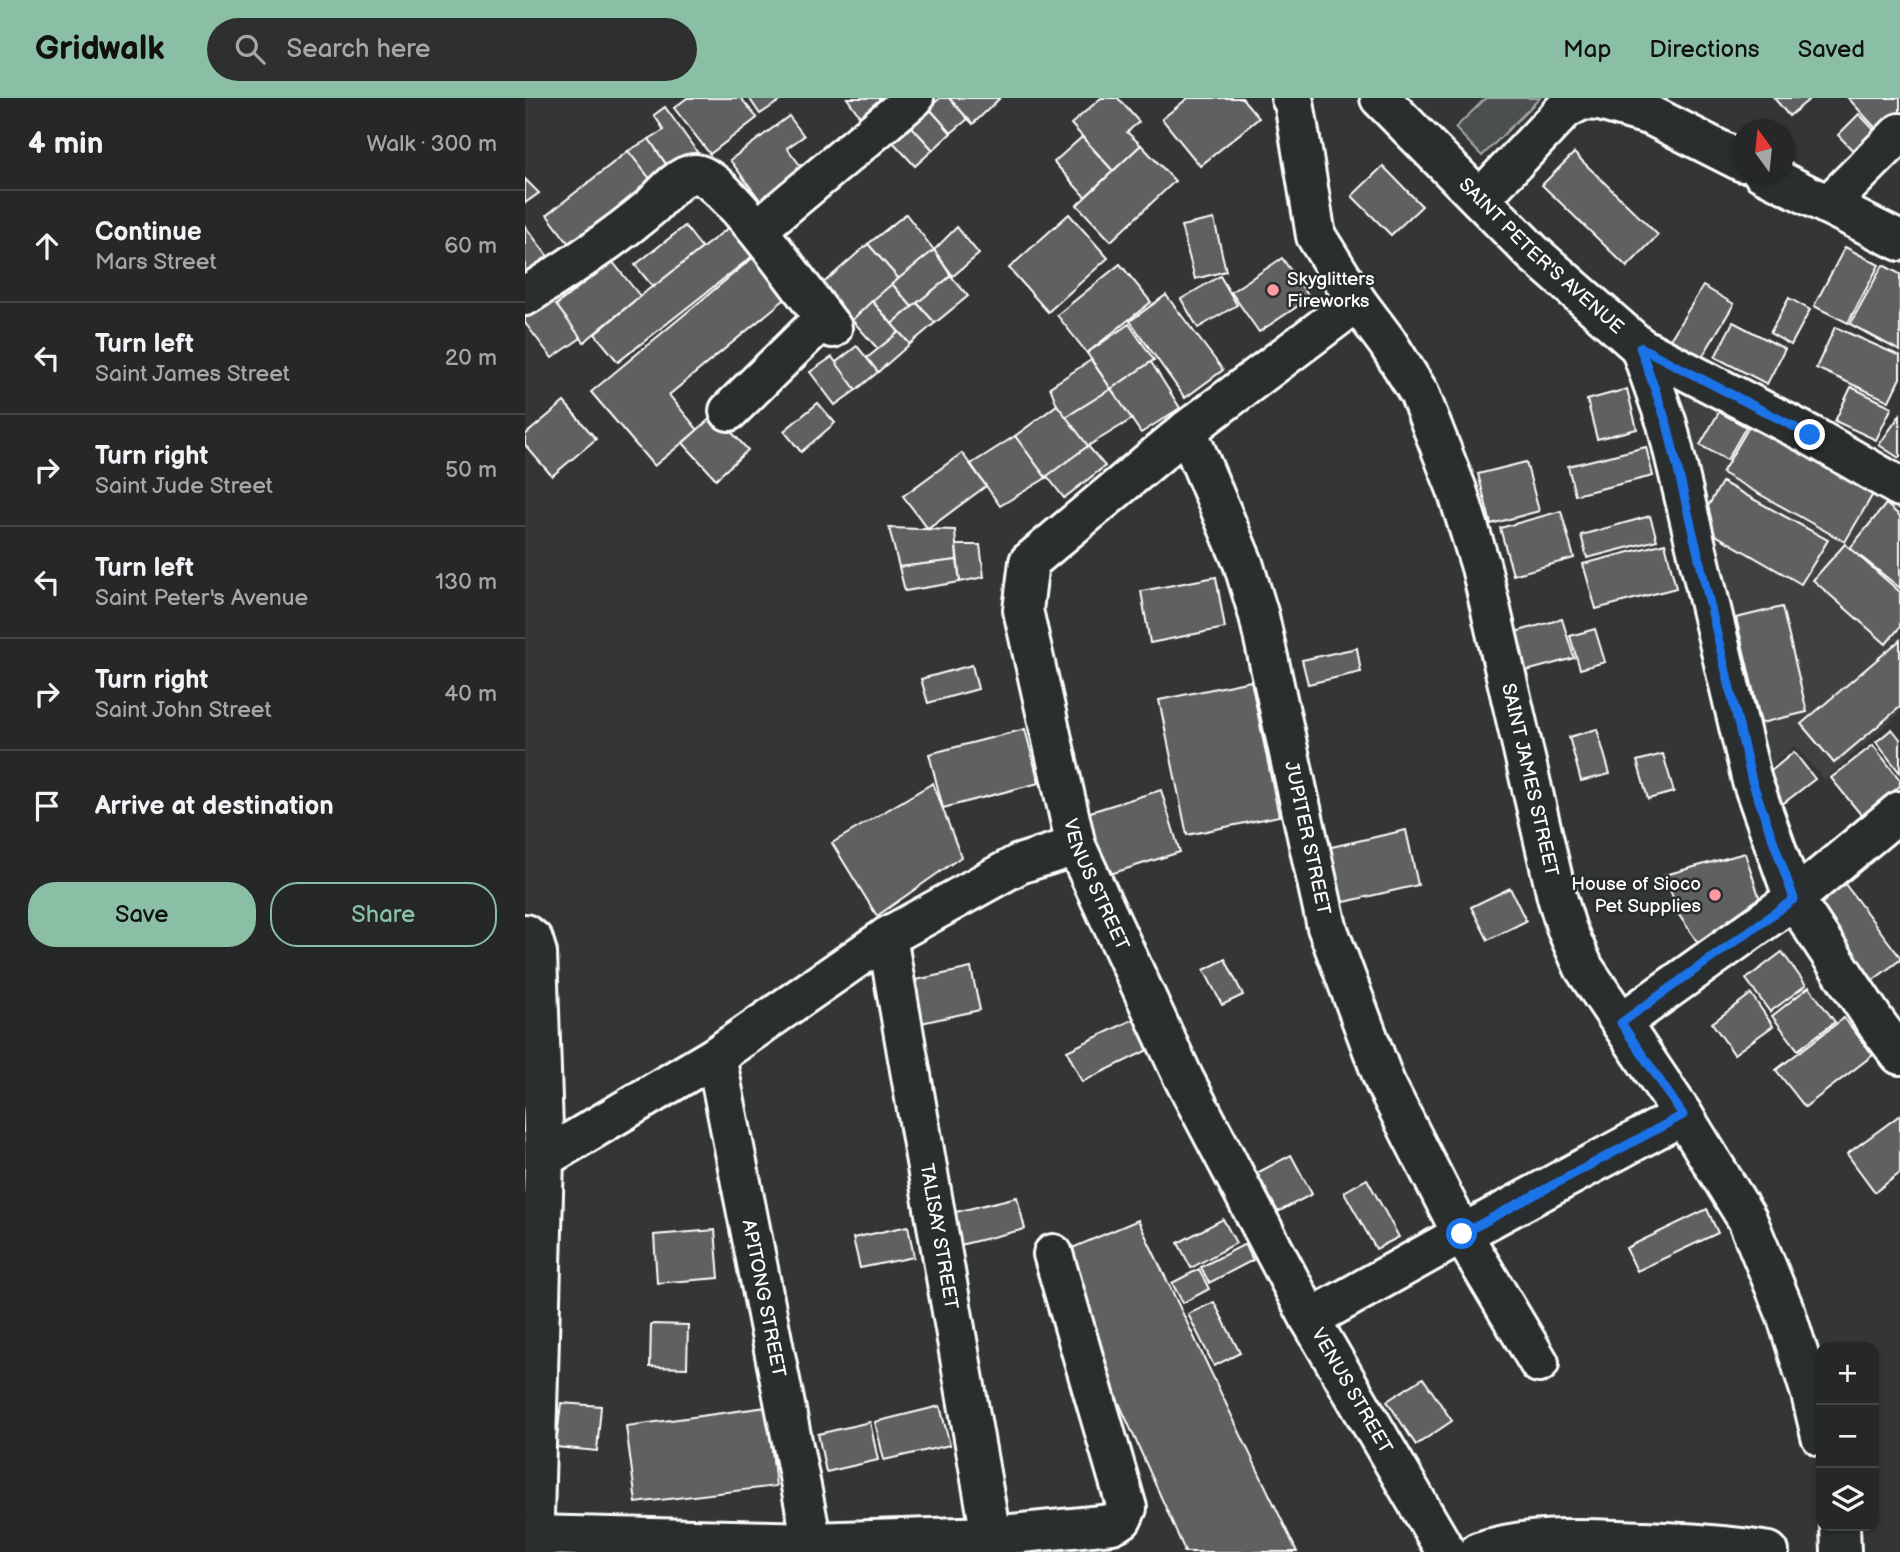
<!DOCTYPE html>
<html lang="en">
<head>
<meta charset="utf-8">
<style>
  body { margin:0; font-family:"Balsamiq Sans",sans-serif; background:#2e3030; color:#f1f3f6 }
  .controls { position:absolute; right:21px; bottom:21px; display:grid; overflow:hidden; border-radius:14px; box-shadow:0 2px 5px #0004 }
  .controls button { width:63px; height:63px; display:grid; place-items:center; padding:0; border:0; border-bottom:2px solid #424445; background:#262828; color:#f1f3f6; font:35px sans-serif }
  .compass { position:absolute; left:1207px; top:21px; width:63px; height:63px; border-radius:50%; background:#262828; box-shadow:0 2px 5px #0004; rotate:345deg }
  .stop { position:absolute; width:21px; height:21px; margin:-16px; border:5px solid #1a73e8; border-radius:50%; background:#fff }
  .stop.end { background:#1a73e8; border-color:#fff; box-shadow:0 2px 7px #0008 }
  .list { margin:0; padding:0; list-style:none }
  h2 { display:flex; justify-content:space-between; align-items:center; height:91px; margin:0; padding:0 28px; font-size:30px }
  h2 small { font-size:23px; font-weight:400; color:#a4a6a8 }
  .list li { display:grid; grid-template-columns:46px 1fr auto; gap:21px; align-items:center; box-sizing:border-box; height:112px; padding:0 28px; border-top:2px solid #424445 }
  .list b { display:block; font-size:26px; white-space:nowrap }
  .list p { margin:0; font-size:23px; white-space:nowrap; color:#a4a6a8 }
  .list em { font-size:23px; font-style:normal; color:#a4a6a8 }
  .actions { display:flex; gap:14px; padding:21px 28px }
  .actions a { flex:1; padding:16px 0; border:2px solid #8abfa5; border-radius:28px; text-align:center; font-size:24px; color:#8abfa5 }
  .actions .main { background:#8abfa5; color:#111 }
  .icon { flex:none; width:38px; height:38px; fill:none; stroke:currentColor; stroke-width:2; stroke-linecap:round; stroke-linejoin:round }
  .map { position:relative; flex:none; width:1375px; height:1454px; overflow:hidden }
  header { display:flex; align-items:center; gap:42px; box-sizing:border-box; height:98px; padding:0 35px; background:#8abfa5; color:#111 }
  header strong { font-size:33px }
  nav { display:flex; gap:38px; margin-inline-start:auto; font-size:24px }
  .search { width:490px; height:63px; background:#2e3030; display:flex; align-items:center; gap:18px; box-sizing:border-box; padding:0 24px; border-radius:38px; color:#a4a6a8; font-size:26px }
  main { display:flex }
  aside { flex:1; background:#262828 }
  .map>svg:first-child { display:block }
</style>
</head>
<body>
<header>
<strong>Gridwalk</strong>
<div class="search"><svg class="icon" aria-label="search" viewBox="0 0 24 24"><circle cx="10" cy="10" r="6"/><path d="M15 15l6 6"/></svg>Search here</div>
<nav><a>Map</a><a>Directions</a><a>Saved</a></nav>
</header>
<main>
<aside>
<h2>4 min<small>Walk · 300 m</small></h2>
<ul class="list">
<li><svg class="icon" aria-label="ahead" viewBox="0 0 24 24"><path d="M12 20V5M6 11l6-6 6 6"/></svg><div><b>Continue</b><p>Mars Street</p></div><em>60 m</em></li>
<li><svg class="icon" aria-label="left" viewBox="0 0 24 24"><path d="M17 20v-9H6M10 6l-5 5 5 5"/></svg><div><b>Turn left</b><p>Saint James Street</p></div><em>20 m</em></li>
<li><svg class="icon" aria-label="right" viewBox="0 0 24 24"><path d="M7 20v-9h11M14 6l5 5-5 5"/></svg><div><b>Turn right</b><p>Saint Jude Street</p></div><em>50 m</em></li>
<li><svg class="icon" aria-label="left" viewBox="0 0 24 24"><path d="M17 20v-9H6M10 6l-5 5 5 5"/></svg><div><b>Turn left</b><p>Saint Peter's Avenue</p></div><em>130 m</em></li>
<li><svg class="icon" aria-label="right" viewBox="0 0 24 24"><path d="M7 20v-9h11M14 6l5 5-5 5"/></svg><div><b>Turn right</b><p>Saint John Street</p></div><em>40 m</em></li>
<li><svg class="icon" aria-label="arrive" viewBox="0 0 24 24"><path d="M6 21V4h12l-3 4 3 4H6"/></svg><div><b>Arrive at destination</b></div></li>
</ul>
<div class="actions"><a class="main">Save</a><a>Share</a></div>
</aside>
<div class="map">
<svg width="1375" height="1454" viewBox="0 0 1375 1454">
  <rect width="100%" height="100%" fill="#333536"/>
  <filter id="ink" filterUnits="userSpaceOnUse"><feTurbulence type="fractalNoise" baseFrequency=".0143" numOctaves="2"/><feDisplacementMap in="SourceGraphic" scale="14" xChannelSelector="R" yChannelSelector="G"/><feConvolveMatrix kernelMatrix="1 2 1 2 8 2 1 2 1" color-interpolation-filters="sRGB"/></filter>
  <g filter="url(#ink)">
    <polygon fill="#404243" points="1177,287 1375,405 1375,615 1300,682 1270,648 1240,673 1146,311"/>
    <polygon fill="#4c4f50" stroke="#a6a7a8" stroke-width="2" points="961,0 1015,0 957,58 930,30"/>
    <g fill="#5f6162" stroke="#fff" stroke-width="2">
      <polygon points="162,0 216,0 232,20 185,56 149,10"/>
      <polygon points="224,0 255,0 256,2 235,16"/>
      <polygon points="322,0 360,0 338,23"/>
      <polygon points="415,0 424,0 443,21 426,35 404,10"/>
      <polygon points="424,0 475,0 448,26"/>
      <polygon points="576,0 593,0 614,24 602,34 616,47 588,73 546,26"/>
      <polygon points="663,0 717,0 734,20 675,68 637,21"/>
      <polygon points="1249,0 1286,0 1264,18"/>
      <polygon points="1323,0 1375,0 1375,18 1356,36"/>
      <polygon points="140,9 175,58 149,78 124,41 139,32 129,17"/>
      <polygon points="404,10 426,35 408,52 385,27"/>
      <polygon points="1334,16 1355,38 1334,59 1313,37"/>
      <polygon points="264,18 279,38 262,50 281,75 238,106 205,62"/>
      <polygon points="385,27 408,52 390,68 367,43"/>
      <polygon points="557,39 588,73 560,99 529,64"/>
      <polygon points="124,41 149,78 133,91 103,53"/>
      <polygon points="616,47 650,83 586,143 552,107"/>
      <polygon points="103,53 133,91 51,155 22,117"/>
      <polygon points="1049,55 1133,137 1102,169 1017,87"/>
      <polygon points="858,68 897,108 866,137 827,98"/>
      <polygon points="0,81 14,95 0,105"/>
      <polygon points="381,116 409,152 374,181 343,146"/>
      <polygon points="544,116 583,160 523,214 484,170"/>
      <polygon points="689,121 701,173 670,181 656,128"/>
      <polygon points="211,124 234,153 93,264 70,236 115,198"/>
      <polygon points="0,128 30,168 0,189"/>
      <polygon points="160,128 177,150 128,189 110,167"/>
      <polygon points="432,129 454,156 428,178 409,152"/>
      <polygon points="343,146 374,181 319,229 288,194"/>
      <polygon points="1320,149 1354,167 1323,225 1289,208"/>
      <polygon points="409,152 426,178 387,209 367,186"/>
      <polygon points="231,157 265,197 144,297 173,332 129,368 66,294"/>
      <polygon points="757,160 785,200 734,234 706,194"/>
      <polygon points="87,163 115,198 59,244 31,207"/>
      <polygon points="595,166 626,204 562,255 532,217"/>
      <polygon points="1358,167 1375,176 1375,253 1325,226"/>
      <polygon points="426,178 443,198 410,225 392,205"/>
      <polygon points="695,178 712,207 673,230 656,201"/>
      <polygon points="26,185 38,201 31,207 56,240 27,260 0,225 0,205"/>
      <polygon points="367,186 387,209 367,226 347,203"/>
      <polygon points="1178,188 1209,206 1174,264 1143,245"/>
      <polygon points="641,197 698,272 660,300 605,223"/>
      <polygon points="1264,200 1285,212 1266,247 1245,235"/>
      <polygon points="347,203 374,234 353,251 327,222"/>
      <polygon points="392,205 410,225 385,246 367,226"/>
      <polygon points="1208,224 1260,251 1242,286 1190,259"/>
      <polygon points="604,226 629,262 586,291 562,255"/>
      <polygon points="1310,229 1375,258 1375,280 1364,303 1291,270"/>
      <polygon points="374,234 385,246 353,274 342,260"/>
      <polygon points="332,248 353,274 331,292 310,265"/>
      <polygon points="307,259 331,292 310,307 285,274"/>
      <polygon points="566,262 586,291 541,319 532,307 525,289"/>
      <polygon points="626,264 655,310 616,335 586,291"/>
      <polygon points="1326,289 1367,309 1351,342 1310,323"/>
      <polygon points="586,291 607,321 563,348 541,319"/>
      <polygon points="1102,291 1112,331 1072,341 1062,302"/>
      <polygon points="39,304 71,341 27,378 0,347 0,337"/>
      <polygon points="293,305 310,325 276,354 259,333"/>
      <polygon points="532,307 563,348 521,380 490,338"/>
      <polygon points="1194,314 1221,329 1202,362 1175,347"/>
      <polygon points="190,316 223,352 191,381 158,345"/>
      <polygon points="1375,317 1375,359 1374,360 1354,347"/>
      <polygon points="1225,327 1348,396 1320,444 1197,375"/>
      <polygon points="490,338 521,380 475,408 446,366"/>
      <polygon points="563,348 580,368 539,400 522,378"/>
      <polygon points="1121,349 1128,378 1050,397 1043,368"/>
      <polygon points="437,355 461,388 403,431 378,398"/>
      <polygon points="1001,364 1014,413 966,426 953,376"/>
      <polygon points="1197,384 1303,442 1276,486 1189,436 1182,410"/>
      <polygon points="1361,406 1375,418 1375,490 1325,450"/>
      <polygon points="1036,413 1049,460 988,477 975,430"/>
      <polygon points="1125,418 1132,442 1062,460 1056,437"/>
      <polygon points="364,430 430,432 432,462 374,469"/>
      <polygon points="1140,445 1151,490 1071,511 1058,466"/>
      <polygon points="1320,446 1375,494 1375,529 1361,546 1288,482"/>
      <polygon points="431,447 455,447 459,479 435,484"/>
      <polygon points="432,462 435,484 380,493 374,469"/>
      <polygon points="691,479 700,530 625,545 616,493"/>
      <polygon points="1257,509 1282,614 1236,625 1211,520"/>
      <polygon points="1037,521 1049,560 994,575 983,536"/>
      <polygon points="1070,531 1080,564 1055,571 1045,538"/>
      <polygon points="1375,542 1375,609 1309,665 1276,626"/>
      <polygon points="832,550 836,574 783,586 777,562"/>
      <polygon points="447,567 453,591 403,605 396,581"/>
      <polygon points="726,583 754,718 662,737 634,602"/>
      <polygon points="500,631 514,685 418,710 404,656"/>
      <polygon points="1072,631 1085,676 1056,683 1044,639"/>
      <polygon points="1367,631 1375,641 1375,675 1351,644"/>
      <polygon points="1348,647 1375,682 1375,688 1337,718 1306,680"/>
      <polygon points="1269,654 1290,681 1251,711 1240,678"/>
      <polygon points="1138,656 1149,694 1123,701 1112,663"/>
      <polygon points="408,685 436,759 352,818 307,745"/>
      <polygon points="636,692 655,754 582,777 562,715"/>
      <polygon points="881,732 893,787 815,805 802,750"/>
      <polygon points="1220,755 1241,820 1182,858 1154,817 1140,777"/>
      <polygon points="1320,786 1375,859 1375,862 1348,882 1291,807"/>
      <polygon points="985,790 1001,823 963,842 946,809"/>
      <polygon points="1257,854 1281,887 1245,914 1221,881"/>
      <polygon points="700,861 718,897 697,907 679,872"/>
      <polygon points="446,870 455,912 396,925 386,883"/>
      <polygon points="1284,889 1310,924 1273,952 1247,918"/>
      <polygon points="1226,896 1248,928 1209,956 1187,925"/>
      <polygon points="613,919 627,950 557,984 542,953"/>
      <polygon points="1319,920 1348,957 1280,1009 1251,972"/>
      <polygon points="1375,1017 1375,1075 1350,1094 1322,1056"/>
      <polygon points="766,1057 787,1096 753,1114 732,1075"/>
      <polygon points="842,1081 874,1139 851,1151 819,1094"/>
      <polygon points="492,1099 500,1131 435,1147 427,1115"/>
      <polygon points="1182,1111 1193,1135 1112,1173 1101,1150"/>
      <polygon points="698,1121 711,1145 666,1170 653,1145"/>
      <polygon points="613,1122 772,1454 658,1454 660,1453 558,1224 540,1153"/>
      <polygon points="383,1128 389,1159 335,1170 328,1140"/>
      <polygon points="190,1132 194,1180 132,1185 129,1137"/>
      <polygon points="720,1146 728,1162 684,1185 676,1169"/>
      <polygon points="674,1171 684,1191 658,1205 647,1185"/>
      <polygon points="689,1204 715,1255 689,1268 663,1216"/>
      <polygon points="126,1226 163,1227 162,1270 125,1269"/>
      <polygon points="898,1280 927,1323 891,1347 862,1303"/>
      <polygon points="36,1305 76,1308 72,1353 31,1349"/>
      <polygon points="415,1308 425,1347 359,1362 350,1324"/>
      <polygon points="242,1309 251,1388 111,1405 101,1328"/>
      <polygon points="345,1324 353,1362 301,1374 293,1336"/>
    </g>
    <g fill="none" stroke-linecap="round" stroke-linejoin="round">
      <defs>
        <g id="minor">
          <path id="s1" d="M 766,0 L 769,4 L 791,138 L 832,204 L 862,244 L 894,295 L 932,392 L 956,469 L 1032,799 L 1042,832 L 1059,870 L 1158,1017 L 1222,1121 L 1261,1216 L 1286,1296 L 1296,1338"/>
          <path id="s2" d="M 855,0 L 1008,155 L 1115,249 L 1142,326 L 1227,683 L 1269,801 L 1351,925 L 1375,957"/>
          <polyline points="1237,74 1375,143"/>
          <polyline points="955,101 1040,11 1057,2 1075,3 1127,18 1218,64"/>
          <polyline points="1303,107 1375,35"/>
          <polyline points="233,131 389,0"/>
          <path d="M 0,198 C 44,170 87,142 127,108 C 137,98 154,77 169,76 C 197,73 286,205 307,230"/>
          <path id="s3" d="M 832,204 L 662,332 L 504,464 L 498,512 L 551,748 L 659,981 L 785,1221 L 921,1454"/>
          <polyline points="1115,249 1285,337 1375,389"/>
          <polyline points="204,313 299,220"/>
          <path id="s4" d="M 662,332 L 718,465 L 734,518 L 802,829 L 860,985 L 937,1136 L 1014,1265"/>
          <polyline points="0,836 8,842 12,855 19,1060 8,1454"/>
          <path id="s5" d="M 362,839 L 466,1438"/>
          <polyline points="1096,925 1269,801 1375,713"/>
          <path id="s6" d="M 191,958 L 287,1444"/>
          <polyline points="19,1060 191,958 362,839 494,766 551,748"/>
          <polyline points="785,1221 937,1136 1158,1017"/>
          <polyline points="1315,1428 1316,1454"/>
          <polyline points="8,1437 287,1444 466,1438 587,1426 597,1421 602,1410 528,1156"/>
          <path d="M 953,1454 C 1008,1436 1063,1441 1120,1443 C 1162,1445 1203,1447 1244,1454"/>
        </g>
      </defs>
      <use href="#minor" stroke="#fff" stroke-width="44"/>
      <use href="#minor" stroke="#2a2d2e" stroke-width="38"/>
    </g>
  </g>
  <g fill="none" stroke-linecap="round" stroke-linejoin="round" filter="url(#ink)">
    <polyline stroke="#1a73e8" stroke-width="9" points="937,1136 1158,1017 1096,925 1269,801 1227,683 1142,326 1115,249 1285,337"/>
  </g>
  <g fill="#ff9aa2" stroke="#2a2d2e" stroke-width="2.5">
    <circle cx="748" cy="192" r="7"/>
    <circle cx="1190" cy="797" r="7"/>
  </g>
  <g text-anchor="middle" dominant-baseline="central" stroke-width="5" stroke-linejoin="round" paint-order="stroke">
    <g font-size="19" fill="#fff" stroke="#2a2d2e">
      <text stroke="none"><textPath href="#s2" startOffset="226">SAINT PETER'S AVENUE</textPath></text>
      <text stroke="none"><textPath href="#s1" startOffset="732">SAINT JAMES STREET</textPath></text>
      <text stroke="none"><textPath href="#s4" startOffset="427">JUPITER STREET</textPath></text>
      <text stroke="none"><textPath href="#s3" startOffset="752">VENUS STREET</textPath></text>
      <text stroke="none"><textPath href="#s5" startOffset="304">TALISAY STREET</textPath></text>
      <text stroke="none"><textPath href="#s6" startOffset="247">APITONG STREET</textPath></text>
      <text stroke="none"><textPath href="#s3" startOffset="1320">VENUS STREET</textPath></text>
    </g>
    <g font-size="19" fill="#fff" stroke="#2a2d2e" text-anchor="start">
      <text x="762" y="181">Skyglitters<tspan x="762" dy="22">Fireworks</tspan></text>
      <text x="1176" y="786" text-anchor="end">House of Sioco<tspan x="1176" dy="22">Pet Supplies</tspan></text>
    </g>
  </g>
</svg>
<div class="controls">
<button>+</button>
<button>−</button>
<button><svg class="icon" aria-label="layers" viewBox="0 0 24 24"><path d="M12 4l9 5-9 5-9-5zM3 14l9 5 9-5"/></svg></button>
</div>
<svg class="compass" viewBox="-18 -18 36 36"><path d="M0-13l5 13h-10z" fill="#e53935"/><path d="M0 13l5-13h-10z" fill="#a4a6a8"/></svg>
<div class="stop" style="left:937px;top:1136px"></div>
<div class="stop end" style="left:1285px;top:337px"></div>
</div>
</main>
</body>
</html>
